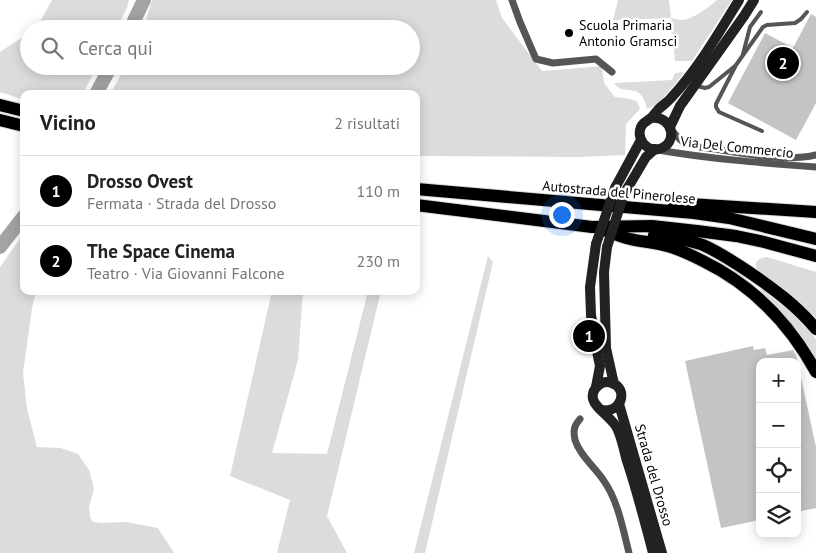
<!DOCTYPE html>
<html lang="it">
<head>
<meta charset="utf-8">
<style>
  body { margin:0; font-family:"PT Sans",sans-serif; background:#f2f2f2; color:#222 }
  .controls { position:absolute; right:15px; bottom:15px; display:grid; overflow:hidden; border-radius:10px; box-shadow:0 2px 12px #0003 }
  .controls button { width:45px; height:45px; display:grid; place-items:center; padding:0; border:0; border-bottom:1px solid #e0e0e0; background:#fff; color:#222; font:25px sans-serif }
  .you { position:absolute; left:561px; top:214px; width:18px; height:18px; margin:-12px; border:4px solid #fff; border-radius:50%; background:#1a73e8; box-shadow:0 0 0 8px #1a73e833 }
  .badge { display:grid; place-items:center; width:32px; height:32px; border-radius:50%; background:#000; color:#fff; font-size:16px; font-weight:700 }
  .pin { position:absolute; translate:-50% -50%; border:2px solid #fff; box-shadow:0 1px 5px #0006 }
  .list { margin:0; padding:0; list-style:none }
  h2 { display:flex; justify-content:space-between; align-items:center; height:65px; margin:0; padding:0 20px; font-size:21px }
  h2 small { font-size:16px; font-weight:400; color:#767676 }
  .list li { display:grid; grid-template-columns:32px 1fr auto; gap:15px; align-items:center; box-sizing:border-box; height:70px; padding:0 20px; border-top:1px solid #e0e0e0 }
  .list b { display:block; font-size:19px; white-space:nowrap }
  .list p { margin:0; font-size:16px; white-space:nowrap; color:#767676 }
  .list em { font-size:16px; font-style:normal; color:#767676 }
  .icon { flex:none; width:28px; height:28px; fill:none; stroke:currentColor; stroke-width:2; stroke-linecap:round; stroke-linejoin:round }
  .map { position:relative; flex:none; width:816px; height:553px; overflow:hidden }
  .search { position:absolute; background:#fff; box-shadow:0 2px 12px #0003; left:20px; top:20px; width:400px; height:55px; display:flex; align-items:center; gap:12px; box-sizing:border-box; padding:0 18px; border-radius:28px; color:#767676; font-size:19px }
  .panel { position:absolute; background:#fff; box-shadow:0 2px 12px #0003; left:20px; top:90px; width:400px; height:205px; border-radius:10px }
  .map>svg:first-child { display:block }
</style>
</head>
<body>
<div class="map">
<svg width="816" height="553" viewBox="0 0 816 553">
  <rect width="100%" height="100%" fill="#fff"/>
  <g fill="#dcdcdc">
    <polygon points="52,0 129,0 127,8 116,29 36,29"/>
    <polygon points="152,0 496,0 502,18 542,71 602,66 604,83 615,97 630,99 637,101 640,109 626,124 625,155 578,157 416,156 416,94 110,94 126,66 411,66 411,29 143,29"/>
    <path d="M 618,0 L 669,0 L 671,18 C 672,18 679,20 680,20 C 691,21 709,7 717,0 L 732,0 L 692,61 L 675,61 L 671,18 L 613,20 Z"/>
    <polygon points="29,33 29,66 97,66 83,94 24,94 24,100 0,92 0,52"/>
    <path d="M 685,72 L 658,104 L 647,109 C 641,79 624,98 614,83 L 672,80 L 675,73 Z"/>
    <polygon points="24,233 24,291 36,291 32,308 23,373 27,409 37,447 61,448 78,454 89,470 94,489 89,507 90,517 93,522 101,523 126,522 158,528 174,553 0,553 0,267"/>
    <polygon points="488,256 493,262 425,553 414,553"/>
    <path d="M 767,257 L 816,272 L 816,320 C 803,306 789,292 772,281 C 768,278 760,275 757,269 C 753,261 760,258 767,257 Z"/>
    <polygon points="761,289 793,314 816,339 816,361 797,331 781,311 760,290"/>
    <polygon points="272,291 303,291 298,360 272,453 327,454 368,291 381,291 327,516 347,553 277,553 290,500 230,476"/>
  </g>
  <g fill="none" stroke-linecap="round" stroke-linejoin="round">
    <g stroke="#a3a3a3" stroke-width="14">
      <polyline points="130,29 144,0"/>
      <polyline points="96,94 111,66"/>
      <polyline points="0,247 24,216"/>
    </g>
  </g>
  <g fill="#c4c4c4">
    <polygon points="811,14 816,17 816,103 796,140 728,103 765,33 793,48"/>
    <polygon points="753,346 754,350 765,348 767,355 793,350 796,355 798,362 760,362 760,520 721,528 685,361"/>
    <polygon points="797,373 800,373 816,447 816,508 797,512"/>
  </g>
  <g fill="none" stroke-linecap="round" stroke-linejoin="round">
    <defs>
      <g id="highway">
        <polyline points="0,105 24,111"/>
        <polyline points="0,120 24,126"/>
        <polyline points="416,189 694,213 729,218 816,239"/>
        <polyline points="674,203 816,212"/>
        <polyline points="416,205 592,227 652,226 697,231 736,236 764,242 816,256"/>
        <path d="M 604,230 C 612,233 621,237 630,239 C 642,242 655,242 667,246 C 680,249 691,255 703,261 C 752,285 790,324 816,372"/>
        <path d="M 654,235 C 670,237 687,239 703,245 C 719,252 734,262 749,272 C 774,289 797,306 816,329"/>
      </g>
    </defs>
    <use href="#highway" stroke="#dbdbdb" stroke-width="14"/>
    <g stroke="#555" stroke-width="4">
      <polyline points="743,54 750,27 761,12"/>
      <polyline points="697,86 705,88 709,87 735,66"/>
      <polyline points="762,131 719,112 716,107 716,104 736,65 763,27 767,25 795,23 801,19 807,12"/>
    </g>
    <g stroke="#555" stroke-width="7">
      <polyline points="512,0 520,22 536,59 553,63 596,59 612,72"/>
      <path d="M 671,129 C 675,134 679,140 685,143 C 692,147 707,148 715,149 C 745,154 787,162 816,155"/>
      <path d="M 658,150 C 710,159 763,163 816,167"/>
      <path d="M 580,419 C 574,426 573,430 575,440 C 580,456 595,467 604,481 C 618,501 623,529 629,553"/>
    </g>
    <g stroke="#222" stroke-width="10">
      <path d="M 651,118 C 673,115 679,144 659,149 C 646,152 636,138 641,127 C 643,122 648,121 652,117 C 654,115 655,113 657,111 C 661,106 667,103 671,98 C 698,69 718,34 739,0"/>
      <polyline points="670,127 680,106 744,16 754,0"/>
      <polyline points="615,188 641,140"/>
      <polyline points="627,189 646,157 655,149"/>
      <polyline points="607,247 604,272 606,348 614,384"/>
      <polyline points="596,387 600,366 595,342 591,315 590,287 596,244"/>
      <polyline points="619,404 662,553"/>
      <path d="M 602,410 C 621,414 629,389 612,383 C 602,379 591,389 593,399 C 595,408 612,418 617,428 C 622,438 624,451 627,461 C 637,491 645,522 653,553"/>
    </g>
    <use href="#highway" stroke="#000" stroke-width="12"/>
    <g stroke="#222" stroke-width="10">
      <polyline points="596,244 615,188"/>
      <polyline points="607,247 622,200 627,189"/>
    </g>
  </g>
  <circle fill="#000" stroke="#fff" stroke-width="2" cx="569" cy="33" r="5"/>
  <g text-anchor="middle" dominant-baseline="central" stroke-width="5" stroke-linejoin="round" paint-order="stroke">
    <g font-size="14" fill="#000" stroke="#fff" text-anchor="start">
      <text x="579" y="25">Scuola Primaria<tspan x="579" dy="16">Antonio Gramsci</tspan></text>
    </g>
    <g font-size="14" fill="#000" stroke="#fff">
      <text transform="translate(737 147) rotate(6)">Via Del Commercio</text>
      <text transform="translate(619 192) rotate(5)">Autostrada del Pinerolese</text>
      <text transform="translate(654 475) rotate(74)">Strada del Drosso</text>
    </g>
  </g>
</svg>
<div class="controls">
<button>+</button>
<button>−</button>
<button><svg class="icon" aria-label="locate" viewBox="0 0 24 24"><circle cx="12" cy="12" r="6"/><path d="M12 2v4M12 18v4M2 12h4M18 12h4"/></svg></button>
<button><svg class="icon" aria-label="layers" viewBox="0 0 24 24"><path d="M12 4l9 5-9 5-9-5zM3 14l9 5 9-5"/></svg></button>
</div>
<div class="you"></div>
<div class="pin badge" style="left:589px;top:336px">1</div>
<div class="pin badge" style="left:783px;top:63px">2</div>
<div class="search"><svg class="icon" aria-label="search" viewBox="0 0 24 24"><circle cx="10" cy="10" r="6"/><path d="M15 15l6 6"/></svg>Cerca qui</div>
<section class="panel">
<h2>Vicino<small>2 risultati</small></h2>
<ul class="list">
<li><span class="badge">1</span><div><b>Drosso Ovest</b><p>Fermata · Strada del Drosso</p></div><em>110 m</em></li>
<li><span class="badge">2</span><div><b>The Space Cinema</b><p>Teatro · Via Giovanni Falcone</p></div><em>230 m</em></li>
</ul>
</section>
</div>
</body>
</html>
